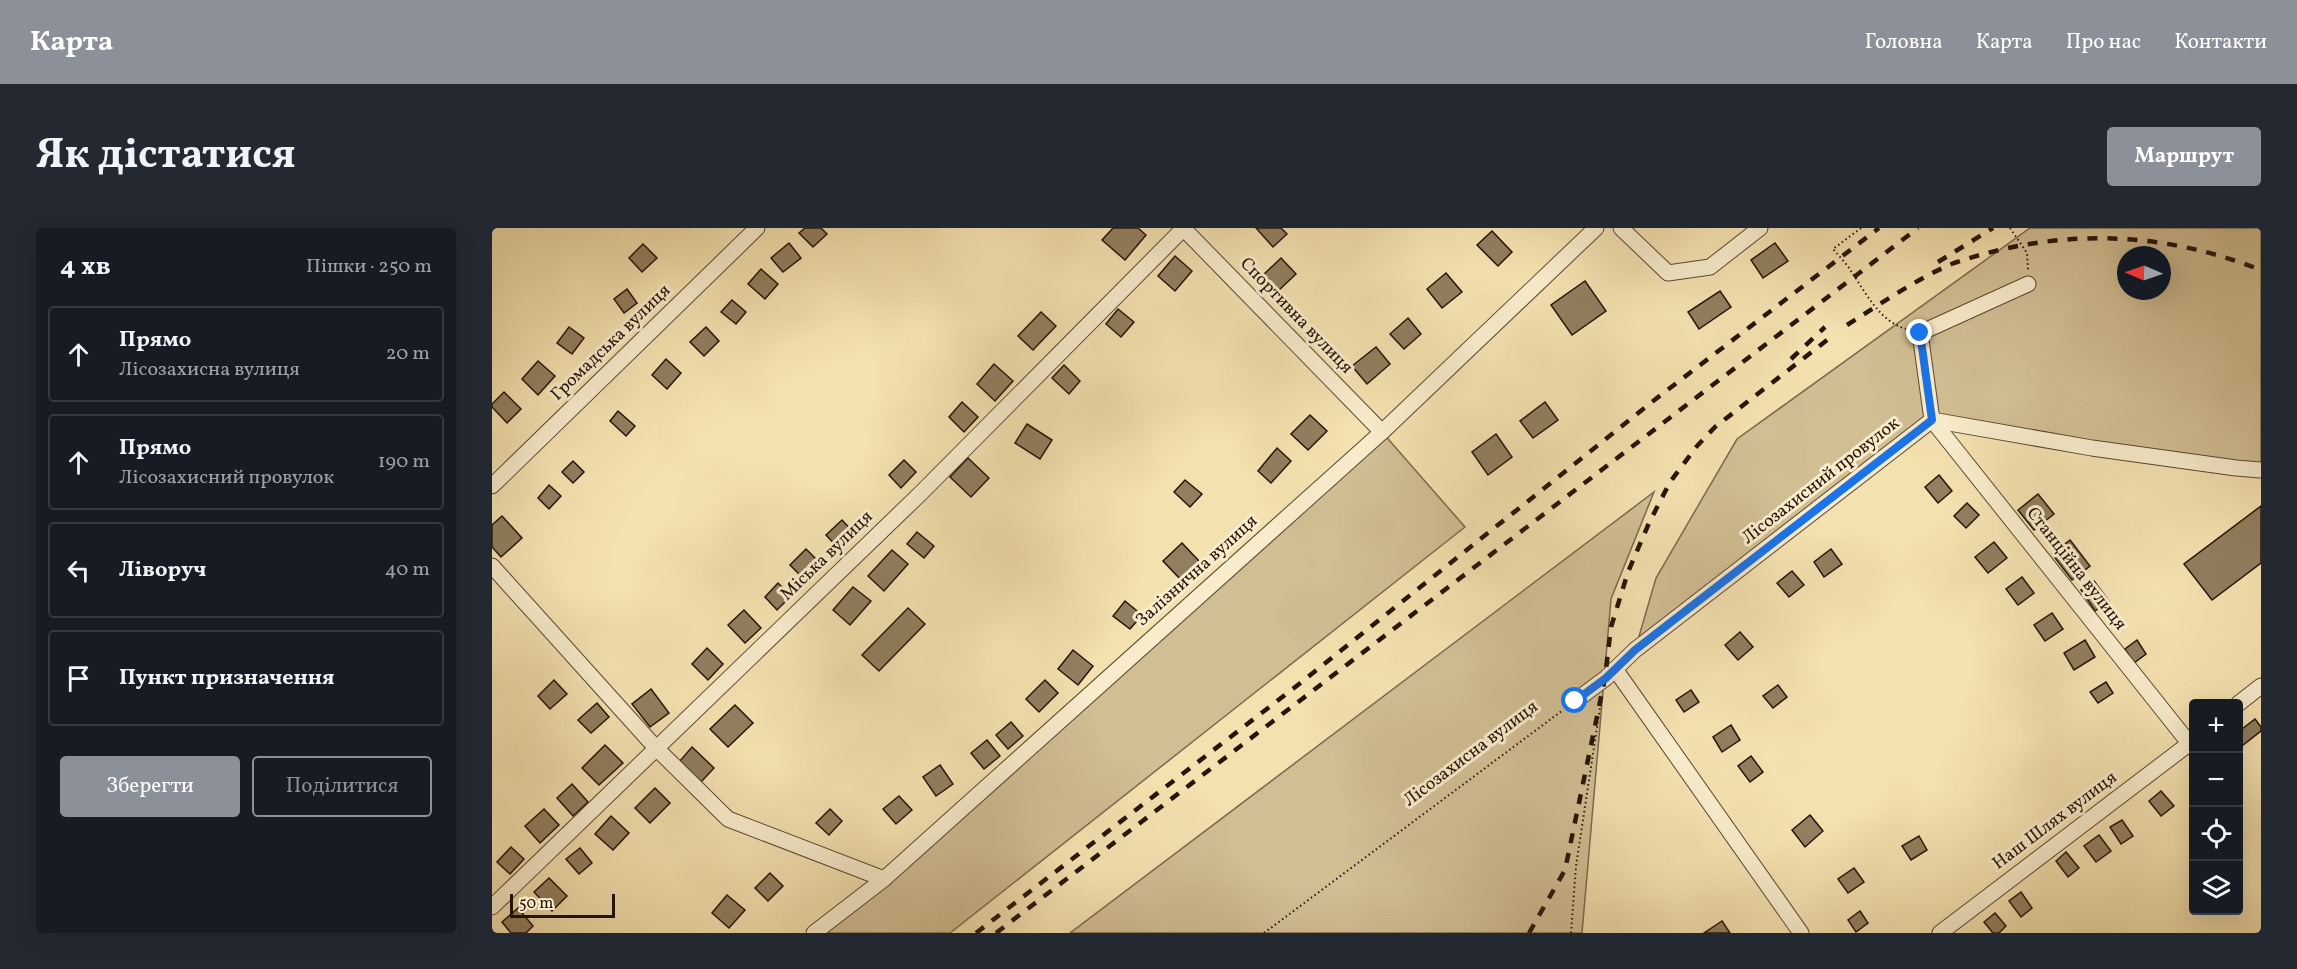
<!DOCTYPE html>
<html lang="uk">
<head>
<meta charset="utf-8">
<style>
  body { margin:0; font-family:Vollkorn,serif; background:#242831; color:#f1f3f6 }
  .controls { position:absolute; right:18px; bottom:18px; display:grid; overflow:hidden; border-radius:6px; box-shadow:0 6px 24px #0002 }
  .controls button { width:54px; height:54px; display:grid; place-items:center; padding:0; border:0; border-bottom:2px solid #363941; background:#171b24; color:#f1f3f6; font:30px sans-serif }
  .compass { position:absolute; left:1625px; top:18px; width:54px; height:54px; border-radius:50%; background:#171b24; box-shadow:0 6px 24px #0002; rotate:272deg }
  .scale { position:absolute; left:18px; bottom:15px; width:105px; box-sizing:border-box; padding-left:6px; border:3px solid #261407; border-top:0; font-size:16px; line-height:21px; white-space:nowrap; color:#261407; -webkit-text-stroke:4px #f8eccc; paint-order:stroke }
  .stop { position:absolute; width:18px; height:18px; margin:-14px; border:4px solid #1a73e8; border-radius:50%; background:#fff }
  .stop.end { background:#1a73e8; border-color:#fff; box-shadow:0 2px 6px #0008 }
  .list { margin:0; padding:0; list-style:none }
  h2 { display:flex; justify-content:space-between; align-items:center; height:78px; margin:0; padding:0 24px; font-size:26px }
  h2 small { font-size:20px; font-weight:400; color:#9ea1a6 }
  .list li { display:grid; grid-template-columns:39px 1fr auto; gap:18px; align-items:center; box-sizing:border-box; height:96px; margin:0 12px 12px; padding:0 12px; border:2px solid #363941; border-radius:6px }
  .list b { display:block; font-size:22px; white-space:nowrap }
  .list p { margin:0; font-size:20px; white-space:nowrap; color:#9ea1a6 }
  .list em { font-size:20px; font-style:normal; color:#9ea1a6 }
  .actions { display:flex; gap:12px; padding:18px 24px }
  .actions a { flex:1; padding:14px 0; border:2px solid #8c9099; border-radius:6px; text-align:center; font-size:21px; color:#8c9099 }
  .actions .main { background:#8c9099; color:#fff }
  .icon { flex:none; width:33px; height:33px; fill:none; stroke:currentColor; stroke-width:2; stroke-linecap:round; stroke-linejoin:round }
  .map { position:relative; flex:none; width:1769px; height:705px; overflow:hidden; border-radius:6px }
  header { display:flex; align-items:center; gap:36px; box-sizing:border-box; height:84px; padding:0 30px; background:#8c9099; color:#fff }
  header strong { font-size:28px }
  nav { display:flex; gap:33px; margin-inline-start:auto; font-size:21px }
  .intro { display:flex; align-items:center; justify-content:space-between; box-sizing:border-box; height:144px; padding:0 36px }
  h1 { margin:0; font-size:42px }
  .button { padding:15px 27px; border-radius:6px; background:#8c9099; color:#fff; font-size:21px; font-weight:700 }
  main { display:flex; gap:36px; padding:0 36px }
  aside { flex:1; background:#171b24; border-radius:6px; box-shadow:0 6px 24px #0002 }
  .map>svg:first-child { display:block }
</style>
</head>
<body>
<header>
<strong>Карта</strong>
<nav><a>Головна</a><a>Карта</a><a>Про нас</a><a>Контакти</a></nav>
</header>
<div class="intro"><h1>Як дістатися</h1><a class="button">Маршрут</a></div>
<main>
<aside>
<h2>4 хв<small>Пішки · 250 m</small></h2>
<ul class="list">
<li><svg class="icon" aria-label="ahead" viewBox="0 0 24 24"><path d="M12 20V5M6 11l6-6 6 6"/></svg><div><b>Прямо</b><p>Лісозахисна вулиця</p></div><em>20 m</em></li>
<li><svg class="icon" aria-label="ahead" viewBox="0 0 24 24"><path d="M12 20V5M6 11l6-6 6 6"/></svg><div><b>Прямо</b><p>Лісозахисний провулок</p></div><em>190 m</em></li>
<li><svg class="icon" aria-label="left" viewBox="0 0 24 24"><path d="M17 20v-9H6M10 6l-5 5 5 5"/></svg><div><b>Ліворуч</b></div><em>40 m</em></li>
<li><svg class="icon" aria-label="arrive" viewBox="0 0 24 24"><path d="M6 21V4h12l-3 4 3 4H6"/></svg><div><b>Пункт призначення</b></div></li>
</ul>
<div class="actions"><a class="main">Зберегти</a><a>Поділитися</a></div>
</aside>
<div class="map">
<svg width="1769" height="705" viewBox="0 0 1769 705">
  <rect width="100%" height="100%" fill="#f4e1b0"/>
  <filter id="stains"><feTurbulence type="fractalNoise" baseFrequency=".00333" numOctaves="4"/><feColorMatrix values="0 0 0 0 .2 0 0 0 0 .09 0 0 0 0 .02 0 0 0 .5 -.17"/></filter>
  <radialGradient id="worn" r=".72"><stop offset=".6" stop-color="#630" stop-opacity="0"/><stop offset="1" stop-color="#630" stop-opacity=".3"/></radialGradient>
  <g fill="#d1be93" stroke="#7c694d" stroke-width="1.5" fill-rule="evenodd">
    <path d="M 1538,0 L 1769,0 L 1769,242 L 1440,192 L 1143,422 L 1164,350 L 1245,211 ZM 1634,27 L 1670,27 L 1670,63 L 1634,63 Z"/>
    <polygon points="890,204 973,299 458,705 322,705"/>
    <polygon points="1162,264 1119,371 1090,705 578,705"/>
  </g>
  <g fill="#917f5f" stroke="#261407" stroke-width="1.5">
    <polygon points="313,0 329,0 335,6 321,19 307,5"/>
    <polygon points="621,0 646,0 654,7 633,32 610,12"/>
    <polygon points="764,0 789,0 795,6 781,19"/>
    <polygon points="1000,3 1020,24 1006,38 985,17"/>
    <polygon points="297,15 309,30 291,44 279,30"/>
    <polygon points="1283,15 1296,33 1271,50 1259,32"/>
    <polygon points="151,16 165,30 150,44 137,30"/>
    <polygon points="683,28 700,43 683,63 666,48"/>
    <polygon points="789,30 804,46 785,64 770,48"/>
    <polygon points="269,41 286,56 273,71 256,56"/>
    <polygon points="954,45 970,64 950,80 935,61"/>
    <polygon points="1093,53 1114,83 1080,107 1059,77"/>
    <polygon points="135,61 145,75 132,85 122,71"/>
    <polygon points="1228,63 1239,79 1207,101 1196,84"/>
    <polygon points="240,72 254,84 244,96 229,84"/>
    <polygon points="626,81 642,94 629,109 614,96"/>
    <polygon points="549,84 564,98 541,122 526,108"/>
    <polygon points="916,90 929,106 912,121 898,106"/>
    <polygon points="77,99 92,110 80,126 65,115"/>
    <polygon points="214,99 227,113 212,128 198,114"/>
    <polygon points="884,119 898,136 875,156 860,138"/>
    <polygon points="174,131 189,145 175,161 160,147"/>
    <polygon points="46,133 63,148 46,167 30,151"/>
    <polygon points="502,136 521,153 503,173 485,156"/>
    <polygon points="572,137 588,153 577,166 560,150"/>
    <polygon points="12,164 29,181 15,195 0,179 0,176"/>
    <polygon points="470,174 486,189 472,204 457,189"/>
    <polygon points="1053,174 1066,192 1041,210 1028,193"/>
    <polygon points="126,183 143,198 134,208 118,193"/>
    <polygon points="818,187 835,203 816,222 799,206"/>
    <polygon points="535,196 560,212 548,231 523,215"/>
    <polygon points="1004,206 1020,229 996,247 980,224"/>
    <polygon points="785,220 799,233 779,255 766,243"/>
    <polygon points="476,230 497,250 479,269 458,249"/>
    <polygon points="412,232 424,244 409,260 397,247"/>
    <polygon points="81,233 92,244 81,255 70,244"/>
    <polygon points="1447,247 1460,263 1446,275 1433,259"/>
    <polygon points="693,252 710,266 698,279 682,264"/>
    <polygon points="57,257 69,268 57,281 46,270"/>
    <polygon points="1546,266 1562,286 1542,302 1526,282"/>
    <polygon points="1475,275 1487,287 1474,300 1462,288"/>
    <polygon points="1769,278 1769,335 1720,372 1692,336"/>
    <polygon points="10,288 30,310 9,329 0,319 0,297"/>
    <polygon points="350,292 364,307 349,323 334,307"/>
    <polygon points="425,304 442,318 432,330 415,316"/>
    <polygon points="1578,312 1598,338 1580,352 1560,326"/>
    <polygon points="1502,314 1515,330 1496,345 1483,329"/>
    <polygon points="690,315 707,333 688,351 671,333"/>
    <polygon points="314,321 332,339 316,355 298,337"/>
    <polygon points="1339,321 1350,336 1332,349 1322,334"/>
    <polygon points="400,322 416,336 392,363 376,348"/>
    <polygon points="1300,343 1312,357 1297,369 1285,355"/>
    <polygon points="1530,349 1542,365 1526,377 1514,361"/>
    <polygon points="1602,353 1617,373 1603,383 1589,362"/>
    <polygon points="286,355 299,368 285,382 273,369"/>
    <polygon points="361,359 379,373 358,397 341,382"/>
    <polygon points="633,373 650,387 638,401 621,388"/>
    <polygon points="416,380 433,396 387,443 370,427"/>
    <polygon points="252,382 269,400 253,415 236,397"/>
    <polygon points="1560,385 1571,401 1553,413 1542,397"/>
    <polygon points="1248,404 1261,419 1246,432 1233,417"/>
    <polygon points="1593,412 1603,429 1582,442 1572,425"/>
    <polygon points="1645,412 1654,426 1642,435 1633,421"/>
    <polygon points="215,420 231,436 216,452 200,436"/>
    <polygon points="581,422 601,438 586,457 566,441"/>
    <polygon points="62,452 75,466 58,481 46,468"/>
    <polygon points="553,452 566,465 547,484 534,471"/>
    <polygon points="1614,454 1621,465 1606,475 1598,464"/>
    <polygon points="1286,457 1295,469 1281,480 1271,468"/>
    <polygon points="159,461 177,485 158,499 140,476"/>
    <polygon points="1199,462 1207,474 1192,484 1184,472"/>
    <polygon points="105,475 117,489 99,505 86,492"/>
    <polygon points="243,477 261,495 236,519 218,501"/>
    <polygon points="1763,491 1769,499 1769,503 1746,521 1746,504"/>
    <polygon points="519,494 531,508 516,521 504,507"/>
    <polygon points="1239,497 1248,512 1230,524 1221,509"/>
    <polygon points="495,512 508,528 492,541 479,525"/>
    <polygon points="113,517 131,535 107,557 90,540"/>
    <polygon points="200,519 222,540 209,554 188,533"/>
    <polygon points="1259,528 1271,544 1258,554 1246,538"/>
    <polygon points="448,537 461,556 444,568 431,549"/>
    <polygon points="80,556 96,574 81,588 65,570"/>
    <polygon points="163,560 178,575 158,595 143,580"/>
    <polygon points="1669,563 1682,578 1669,588 1657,573"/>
    <polygon points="407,568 420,582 404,596 391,581"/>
    <polygon points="52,581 67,597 48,615 33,598"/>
    <polygon points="338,581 350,593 337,607 324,595"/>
    <polygon points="1318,587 1331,603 1313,619 1300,602"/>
    <polygon points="119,588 137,605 121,622 103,606"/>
    <polygon points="1630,592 1641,608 1629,616 1618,599"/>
    <polygon points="1607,607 1619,623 1604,634 1592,618"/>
    <polygon points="1427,608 1435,622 1419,632 1410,618"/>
    <polygon points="19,619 32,631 18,646 5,634"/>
    <polygon points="88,620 100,635 87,646 74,631"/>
    <polygon points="1574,624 1587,640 1576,649 1564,633"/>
    <polygon points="1362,640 1372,654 1356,665 1346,651"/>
    <polygon points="278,645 291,658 276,673 263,660"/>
    <polygon points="57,650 75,668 60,683 42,664"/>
    <polygon points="1529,664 1540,680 1529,689 1517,673"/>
    <polygon points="235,667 253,682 237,700 220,685"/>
    <polygon points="26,680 41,698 34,705 19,705 10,694"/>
    <polygon points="1368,683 1376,695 1364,704 1356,692"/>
    <polygon points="1503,685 1514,698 1507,705 1501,705 1492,694"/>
    <polygon points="1230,693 1238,705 1212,705"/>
  </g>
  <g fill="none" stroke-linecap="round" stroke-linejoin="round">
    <defs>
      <g id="minor">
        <polyline points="691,0 890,204"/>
        <polyline points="1129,0 1176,45 1218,39 1268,0"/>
        <polyline points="1440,192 1697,515"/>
        <polyline points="1440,192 1428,105 1536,56"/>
        <polyline points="0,258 265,0"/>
        <polyline points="0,338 164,520 236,591 392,651"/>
        <polyline points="1123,441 1309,705"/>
        <polyline points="1083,473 1114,450 1143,422 1440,192 1600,220 1744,240 1769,242"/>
        <polyline points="1746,476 1769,458"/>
        <polyline points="0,679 429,265 692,0"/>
        <polyline points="322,705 392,651 890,204 1104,0"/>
        <polyline points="1448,705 1702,512"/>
      </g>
    </defs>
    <use href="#minor" stroke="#5a4731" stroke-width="17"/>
    <g stroke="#261407" stroke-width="2" stroke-dasharray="1.5 3" stroke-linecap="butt">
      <path d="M 1369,0 L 1341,21 C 1347,28 1354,35 1359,43 C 1374,65 1387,93 1414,101"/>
      <polyline points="1518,0 1535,25 1536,42"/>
      <polyline points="772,705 1071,482"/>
      <polyline points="1079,705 1084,638 1109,473"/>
    </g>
    <use href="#minor" stroke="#f8eccc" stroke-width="15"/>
    <g stroke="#261407" stroke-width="4.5" stroke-dasharray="10 10" stroke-linecap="butt">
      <polyline points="1446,34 1501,0"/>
      <path d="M 1355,97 C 1390,75 1424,51 1462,35 C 1565,0 1667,2 1769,42"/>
      <polyline points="1299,131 1333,99"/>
      <polyline points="484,705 802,460 1165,170 1387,0"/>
      <polyline points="504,705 1426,0"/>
      <polyline points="1037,705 1073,642 1113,450 1119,399 1136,344 1157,295 1178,254 1205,218 1223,199 1339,109"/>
    </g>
  </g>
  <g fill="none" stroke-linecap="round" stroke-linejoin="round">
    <polyline stroke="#1a73e8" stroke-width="8" points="1083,473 1114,450 1143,422 1440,192 1428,105"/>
  </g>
  <g text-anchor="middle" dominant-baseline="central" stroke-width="6" stroke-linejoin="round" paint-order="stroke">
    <g font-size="18" fill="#261407" stroke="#f8eccc">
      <text transform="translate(804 88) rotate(46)">Спортивна вулиця</text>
      <text transform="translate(119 115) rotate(-44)">Громадська вулиця</text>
      <text transform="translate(1329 253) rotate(-38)">Лісозахисний провулок</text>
      <text transform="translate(335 328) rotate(-44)">Міська вулиця</text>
      <text transform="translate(1584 341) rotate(52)">Станційна вулиця</text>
      <text transform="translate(705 343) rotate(-42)">Залізнична вулиця</text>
      <text transform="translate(979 526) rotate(-37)">Лісозахисна вулиця</text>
      <text transform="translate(1563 593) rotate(-37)">Наш Шлях вулиця</text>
    </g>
  </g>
  <rect width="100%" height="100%" filter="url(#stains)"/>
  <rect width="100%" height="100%" fill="url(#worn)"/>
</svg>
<div class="controls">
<button>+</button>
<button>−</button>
<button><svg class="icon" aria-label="locate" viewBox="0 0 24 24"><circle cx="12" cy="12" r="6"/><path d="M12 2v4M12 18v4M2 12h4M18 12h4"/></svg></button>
<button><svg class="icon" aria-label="layers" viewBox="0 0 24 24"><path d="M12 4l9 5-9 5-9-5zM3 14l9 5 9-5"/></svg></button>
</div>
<svg class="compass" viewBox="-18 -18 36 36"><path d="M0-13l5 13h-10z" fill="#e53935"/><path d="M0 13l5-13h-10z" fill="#9ea1a6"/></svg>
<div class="scale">50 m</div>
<div class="stop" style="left:1083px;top:473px"></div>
<div class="stop end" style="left:1428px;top:105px"></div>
</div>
</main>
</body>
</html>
